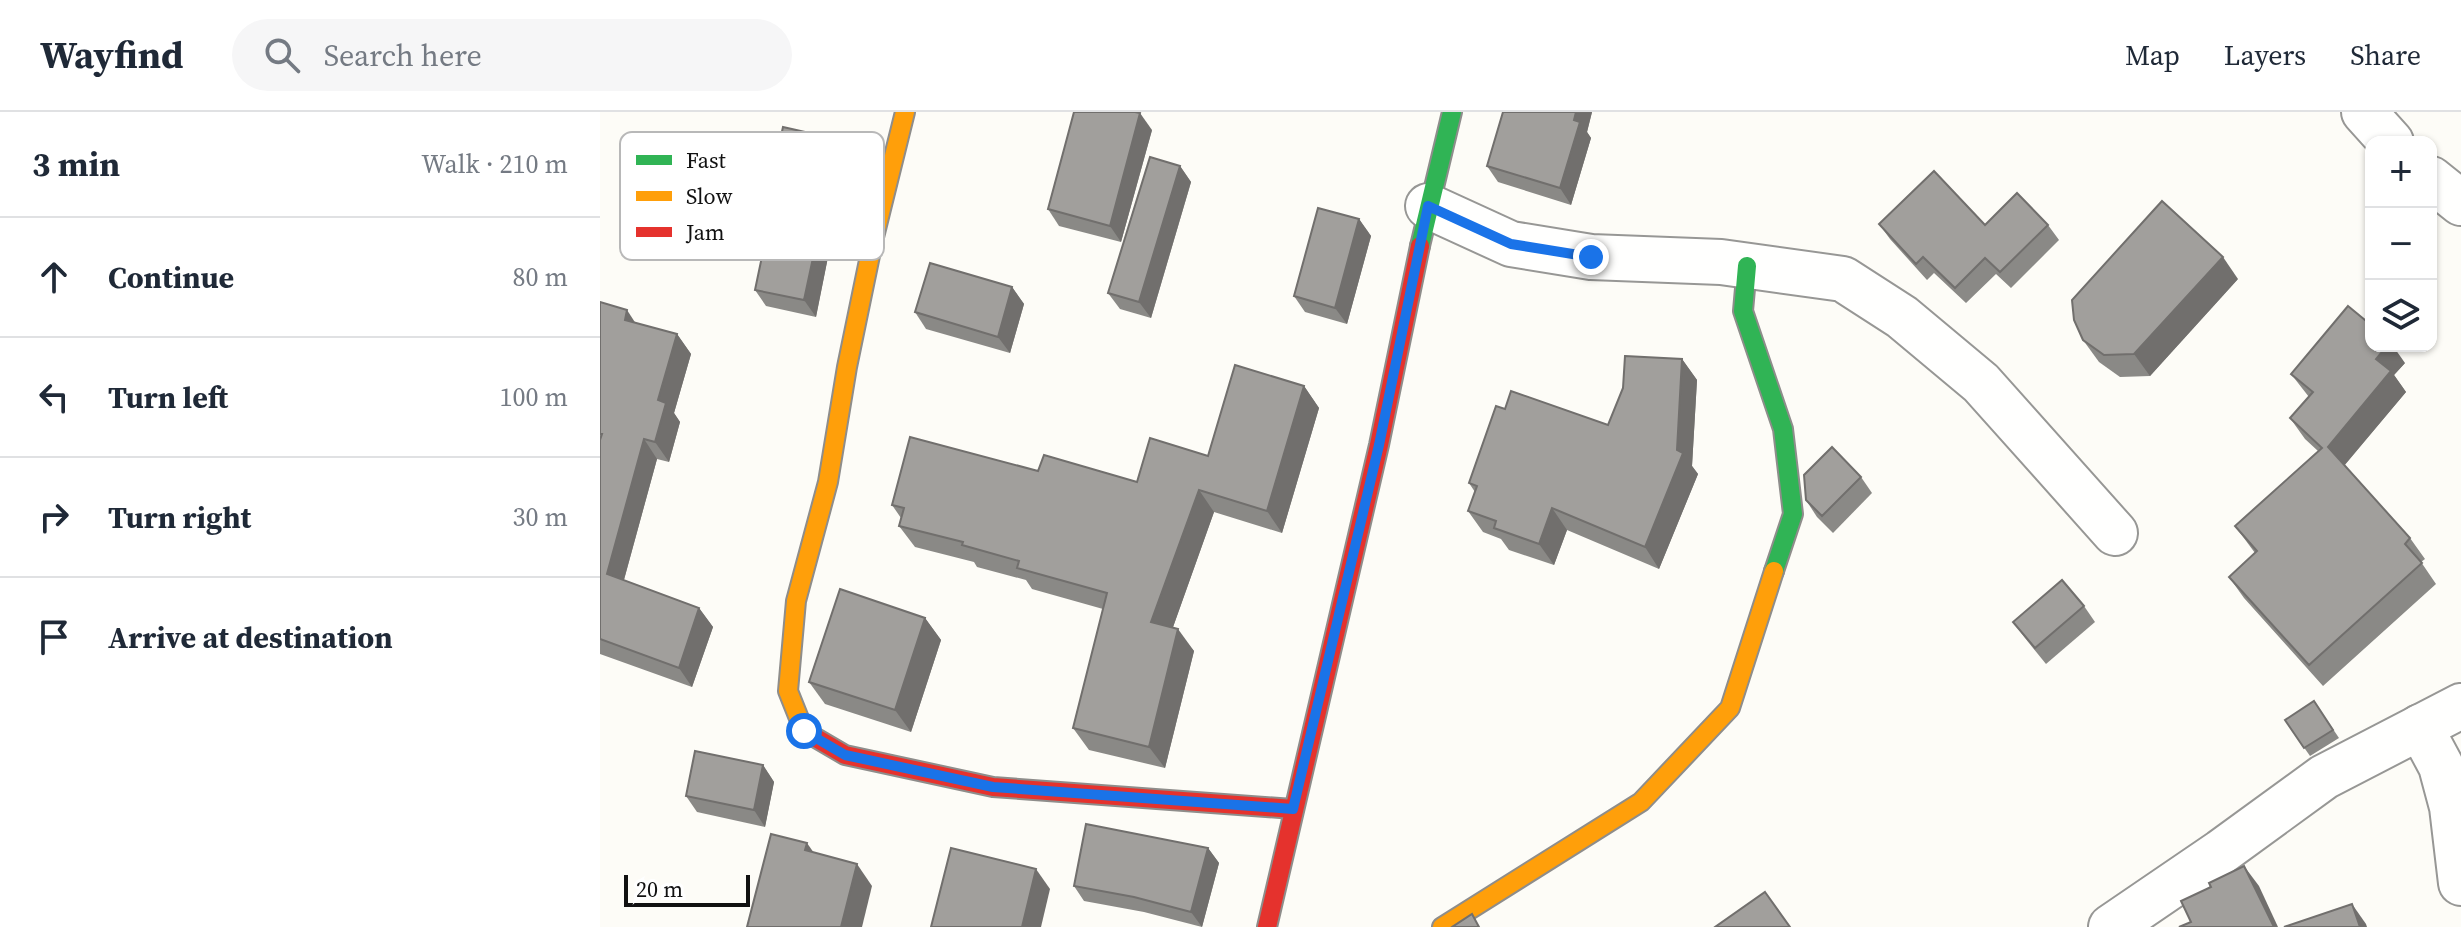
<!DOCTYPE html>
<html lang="en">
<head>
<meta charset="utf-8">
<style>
  body { margin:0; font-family:"Source Serif 4",serif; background:#f6f6f7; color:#1f2937 }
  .controls { position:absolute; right:24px; top:24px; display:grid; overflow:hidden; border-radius:16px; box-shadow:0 2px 6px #0004 }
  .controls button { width:72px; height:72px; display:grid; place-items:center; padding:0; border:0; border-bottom:2px solid #e0e1e3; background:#fff; color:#1f2937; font:40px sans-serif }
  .scale { position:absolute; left:24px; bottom:20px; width:126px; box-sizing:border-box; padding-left:8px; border:4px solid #111; border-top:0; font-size:22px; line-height:28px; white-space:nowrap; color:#111; -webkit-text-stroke:6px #fff; paint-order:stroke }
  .stop { position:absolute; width:24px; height:24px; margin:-18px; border:6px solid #1a73e8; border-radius:50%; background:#fff }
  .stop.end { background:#1a73e8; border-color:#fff; box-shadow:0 2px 8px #0008 }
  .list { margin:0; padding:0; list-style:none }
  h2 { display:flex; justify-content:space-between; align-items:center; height:104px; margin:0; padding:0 32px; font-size:34px }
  h2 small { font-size:26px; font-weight:400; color:#747a83 }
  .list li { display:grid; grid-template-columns:52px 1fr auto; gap:24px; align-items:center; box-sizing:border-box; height:120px; padding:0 32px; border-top:2px solid #e0e1e3 }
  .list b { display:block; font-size:30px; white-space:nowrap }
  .list em { font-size:26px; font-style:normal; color:#747a83 }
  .icon { flex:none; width:44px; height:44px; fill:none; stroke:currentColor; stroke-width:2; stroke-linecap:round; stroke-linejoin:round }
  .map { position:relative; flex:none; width:1861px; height:815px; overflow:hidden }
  header { display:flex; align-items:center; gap:48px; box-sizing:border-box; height:112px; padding:0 40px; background:#fff; border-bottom:2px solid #e0e1e3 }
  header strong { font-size:38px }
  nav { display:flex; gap:44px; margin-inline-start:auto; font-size:28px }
  .search { width:560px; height:72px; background:#f6f6f7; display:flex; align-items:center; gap:20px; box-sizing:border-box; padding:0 28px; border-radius:44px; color:#747a83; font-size:30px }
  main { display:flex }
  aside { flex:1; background:#fff }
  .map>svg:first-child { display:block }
</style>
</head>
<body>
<header>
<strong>Wayfind</strong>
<div class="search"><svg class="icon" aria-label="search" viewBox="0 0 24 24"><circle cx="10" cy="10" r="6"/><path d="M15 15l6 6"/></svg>Search here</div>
<nav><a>Map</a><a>Layers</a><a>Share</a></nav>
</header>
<main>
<aside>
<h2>3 min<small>Walk · 210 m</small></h2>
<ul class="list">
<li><svg class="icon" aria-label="ahead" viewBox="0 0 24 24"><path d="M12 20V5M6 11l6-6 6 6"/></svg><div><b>Continue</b></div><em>80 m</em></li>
<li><svg class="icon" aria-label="left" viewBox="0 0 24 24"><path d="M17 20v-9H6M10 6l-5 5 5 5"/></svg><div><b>Turn left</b></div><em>100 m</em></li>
<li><svg class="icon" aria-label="right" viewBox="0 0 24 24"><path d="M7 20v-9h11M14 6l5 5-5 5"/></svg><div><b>Turn right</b></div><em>30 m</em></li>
<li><svg class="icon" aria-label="arrive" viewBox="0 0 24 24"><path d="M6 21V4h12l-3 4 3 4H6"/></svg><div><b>Arrive at destination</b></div></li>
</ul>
</aside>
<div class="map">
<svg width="1861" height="815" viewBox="0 0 1861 815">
  <rect width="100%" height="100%" fill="#fdfcf7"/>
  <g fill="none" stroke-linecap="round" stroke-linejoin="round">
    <defs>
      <g id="street">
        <polyline points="1764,0 1791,30"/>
        <polyline points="1831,67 1861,91"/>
        <polyline points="828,94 911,132 991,145 1121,150 1243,167 1302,205 1381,271 1515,421"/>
        <polyline points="1820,615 1841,654 1852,695 1861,771"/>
        <polyline points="1511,815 1621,740 1724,665 1861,594"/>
      </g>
      <g id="fast">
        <polyline points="820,134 852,0"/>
        <polyline points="1147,154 1143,199 1183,317 1193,402 1174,459"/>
      </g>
      <g id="slow">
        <polyline points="204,619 188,579 196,489 228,370 247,255 273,129 305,0"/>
        <polyline points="842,815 1041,690 1130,596 1174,459"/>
      </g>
      <g id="jam">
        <polyline points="204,619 245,643 393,675 693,697"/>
        <polyline points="667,815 779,333 820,134"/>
      </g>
    </defs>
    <use href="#street" stroke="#979795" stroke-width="48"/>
    <use href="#fast" stroke="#8e8d8b" stroke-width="22"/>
    <use href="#slow" stroke="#8e8d8b" stroke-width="22"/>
    <use href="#jam" stroke="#8e8d8b" stroke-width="22"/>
    <use href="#street" stroke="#fffffe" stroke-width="44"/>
    <use href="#fast" stroke="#30b455" stroke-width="18"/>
    <use href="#slow" stroke="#ff9f0a" stroke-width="18"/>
    <use href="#jam" stroke="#e5322d" stroke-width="18"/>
  </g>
  <g fill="#8a8986">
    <polygon points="903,0 992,0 987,20 991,26 971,93 898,70 887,54"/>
    <polygon points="552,18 521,130 459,114 448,97"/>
    <polygon points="245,29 256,45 240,116 234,115 216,205 166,194 155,178 172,93 167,86"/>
    <polygon points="580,54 591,70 551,206 520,197 508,181"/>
    <polygon points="759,107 771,124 747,212 705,200 694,184"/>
    <polygon points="1279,112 1385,113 1448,113 1459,128 1411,176 1396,162 1366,191 1334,161 1327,168 1290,127"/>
    <polygon points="1638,167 1550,264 1520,265 1499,250 1483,228"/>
    <polygon points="412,175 424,192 410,241 326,217 315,200"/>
    <polygon points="0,190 35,211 77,222 91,242 74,301 80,310 69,350 57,347 24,468 99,496 113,515 92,575 0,542"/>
    <polygon points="1082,247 1097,268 1092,354 1098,362 1059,457 967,418 954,453 909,438 901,427 883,420 868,399 875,380 869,371 905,297 1008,313"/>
    <polygon points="1805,251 1794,263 1806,280 1744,354 1810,426 1825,447 1821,450 1836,472 1723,574 1644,486 1629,465 1655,441 1635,414 1718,339 1705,327 1690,306 1709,285 1691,262"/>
    <polygon points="704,274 719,296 682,421 614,400 573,515 594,539 565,656 489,638 473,616 503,497 432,477 426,468 377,455 374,450 315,435 299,414 301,406 292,393 438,359 537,370 608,344"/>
    <polygon points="1261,365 1272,381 1233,421 1217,405 1206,388"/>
    <polygon points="1484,494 1495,510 1446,552 1425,526 1413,510"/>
    <polygon points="325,506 341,528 311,620 225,592 209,570"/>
    <polygon points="1714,589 1739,626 1710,644 1685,608"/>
    <polygon points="163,653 174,670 165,715 97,700 86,684"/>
    <polygon points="608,736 619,751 602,815 544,800 484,789 474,774"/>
  </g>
  <g fill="#716f6d">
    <polygon points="976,0 992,0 987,20 991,26 971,93 960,76"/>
    <polygon points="540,1 552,18 521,130 510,114"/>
    <polygon points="245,29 256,45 240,116 229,100"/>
    <polygon points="580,54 591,70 551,206 539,190"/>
    <polygon points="223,99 234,115 216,205 204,188"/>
    <polygon points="759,107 771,124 747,212 735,196"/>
    <polygon points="1623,145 1638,167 1550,264 1534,242"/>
    <polygon points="412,175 424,192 410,241 398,225"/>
    <polygon points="27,198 40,218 25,208"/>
    <polygon points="77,222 91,242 74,301 80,310 69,350 55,330 58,288"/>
    <polygon points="1787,234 1793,234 1805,251 1794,263 1806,280 1742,356 1728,335 1776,247"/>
    <polygon points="1082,247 1097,268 1092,354 1098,362 1059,457 1045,435 1077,338"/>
    <polygon points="704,274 719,296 682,421 667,399"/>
    <polygon points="44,327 57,347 20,482 7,462"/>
    <polygon points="599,378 614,400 567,532 551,510"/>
    <polygon points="952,396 967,418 954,453 939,432"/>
    <polygon points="99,496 113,515 92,575 79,556"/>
    <polygon points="325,506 341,528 311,620 295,598"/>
    <polygon points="578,517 594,539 565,656 549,635"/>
    <polygon points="163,653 174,670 165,715 154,698"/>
    <polygon points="207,731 223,754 205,738"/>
    <polygon points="608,736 619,751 602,815 591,800"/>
    <polygon points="257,752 272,774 262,815 241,815"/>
    <polygon points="1644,754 1659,774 1678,815 1674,815"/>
    <polygon points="436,757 450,777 441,815 422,815"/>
    <polygon points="1752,792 1766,812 1767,815 1760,815"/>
  </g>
  <g fill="#a19f9c" stroke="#716f6d" stroke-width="2">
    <polygon points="474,0 535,0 540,1 510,114 448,97"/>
    <polygon points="903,0 976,0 974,8 980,10 960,76 887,54"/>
    <polygon points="183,15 245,29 229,100 223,99 204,188 155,178 174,87 167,86"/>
    <polygon points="550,45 580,54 539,190 508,181"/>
    <polygon points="1334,59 1385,113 1417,81 1448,113 1400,160 1385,146 1355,176 1323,145 1316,152 1279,112"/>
    <polygon points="1562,89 1623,145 1534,242 1504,243 1483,228 1474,208 1472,188"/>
    <polygon points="718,96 759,107 735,196 694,184"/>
    <polygon points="330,151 412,175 398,225 315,200"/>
    <polygon points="0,190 27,198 25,208 77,222 58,288 66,291 55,330 44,327 7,462 99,496 79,556 0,527 0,328 2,322 0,322"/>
    <polygon points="1748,194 1771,213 1771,234 1787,234 1776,247 1791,259 1728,335 1810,426 1805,432 1822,451 1709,553 1629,465 1657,439 1635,414 1722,336 1690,306 1713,280 1691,262"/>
    <polygon points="1025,244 1082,247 1077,338 1083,341 1045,435 952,396 939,432 894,416 896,409 868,399 877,374 869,371 896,294 905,297 911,279 1008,313 1023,276"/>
    <polygon points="635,253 704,274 667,399 599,378 551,510 578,517 549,635 473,616 507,481 417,456 419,449 362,433 363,430 299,414 304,396 292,393 310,325 438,359 444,343 537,370 550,326 608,344"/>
    <polygon points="1232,335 1261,365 1222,404 1206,388 1204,363"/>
    <polygon points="1462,468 1484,494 1435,536 1413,510"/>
    <polygon points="240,477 325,506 295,598 209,570"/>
    <polygon points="1714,589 1733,618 1704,636 1685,608"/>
    <polygon points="95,639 163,653 154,698 86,684"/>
    <polygon points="486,712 608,736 591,800 534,785 474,774"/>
    <polygon points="171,722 207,731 205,738 257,752 241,815 147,815"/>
    <polygon points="351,736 436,757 422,815 331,815"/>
    <polygon points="1644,754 1674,815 1579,815 1591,810 1581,789 1611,775 1609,771"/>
    <polygon points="1165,780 1190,815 1115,815"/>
    <polygon points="1752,792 1760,815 1684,815"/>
    <polygon points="872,802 879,815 852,815"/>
  </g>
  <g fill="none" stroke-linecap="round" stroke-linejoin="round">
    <polyline stroke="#1a73e8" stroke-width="10" points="204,619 245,643 393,675 693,697 779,333 828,94 911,132 991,145"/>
  </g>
  <rect x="20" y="20" width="264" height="128" rx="12" fill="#fff" stroke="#b8b8b8" stroke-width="2"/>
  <rect x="36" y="43" width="36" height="10" fill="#30b455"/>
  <rect x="36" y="79" width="36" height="10" fill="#ff9f0a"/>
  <rect x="36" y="115" width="36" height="10" fill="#e5322d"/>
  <g font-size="22" fill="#111">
    <text x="86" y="56">Fast</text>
    <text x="86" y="92">Slow</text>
    <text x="86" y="128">Jam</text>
  </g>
</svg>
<div class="controls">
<button>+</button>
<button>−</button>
<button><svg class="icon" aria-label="layers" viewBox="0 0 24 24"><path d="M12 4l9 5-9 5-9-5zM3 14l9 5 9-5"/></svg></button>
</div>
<div class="scale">20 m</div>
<div class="stop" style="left:204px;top:619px"></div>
<div class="stop end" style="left:991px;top:145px"></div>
</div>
</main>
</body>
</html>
